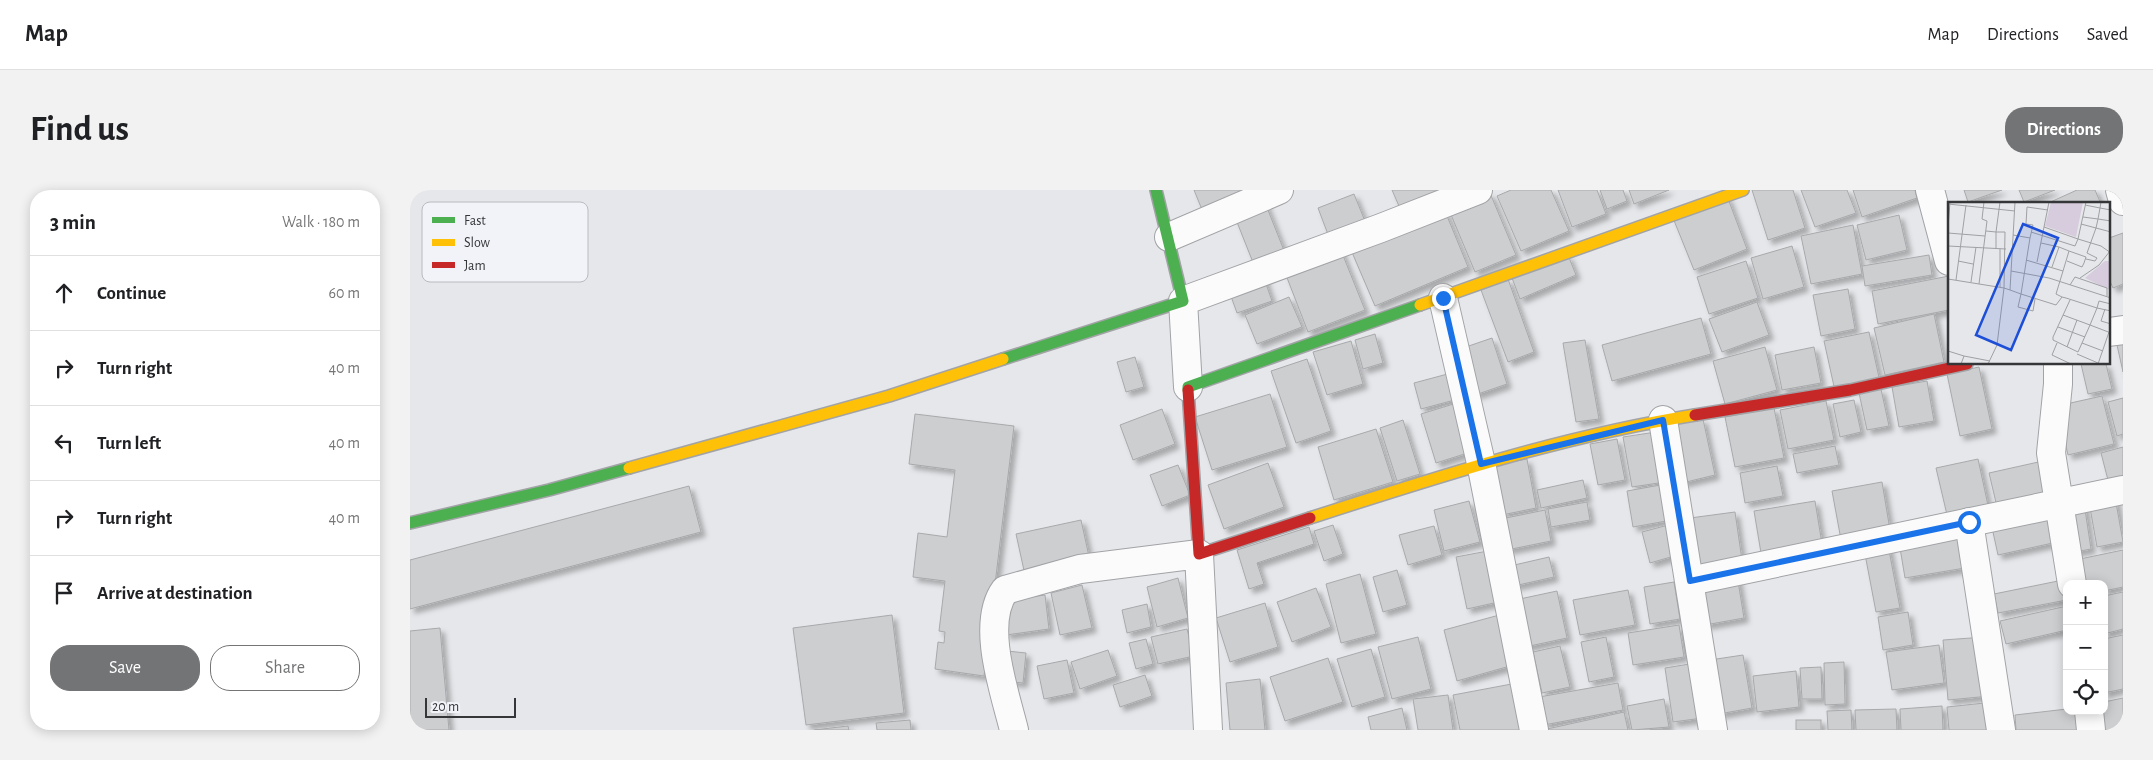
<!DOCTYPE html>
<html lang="en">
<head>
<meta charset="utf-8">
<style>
  body { margin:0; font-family:"Alegreya Sans",sans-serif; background:#f2f2f2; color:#202124 }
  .controls { position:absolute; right:15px; bottom:15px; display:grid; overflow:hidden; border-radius:10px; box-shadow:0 2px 12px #0003 }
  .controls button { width:45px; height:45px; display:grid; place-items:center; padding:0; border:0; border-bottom:1px solid #e0e0e0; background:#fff; color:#202124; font:25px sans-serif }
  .scale { position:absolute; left:15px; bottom:12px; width:91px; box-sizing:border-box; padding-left:5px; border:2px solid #353638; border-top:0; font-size:14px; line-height:18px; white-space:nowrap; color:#353638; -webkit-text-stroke:4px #f1f3f9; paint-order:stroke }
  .stop { position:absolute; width:15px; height:15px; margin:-11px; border:4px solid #1a73e8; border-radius:50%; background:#fff }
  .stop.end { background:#1a73e8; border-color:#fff; box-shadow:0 1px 5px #0008 }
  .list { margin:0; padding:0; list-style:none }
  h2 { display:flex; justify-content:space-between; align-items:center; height:65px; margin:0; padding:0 20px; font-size:21px }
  h2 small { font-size:16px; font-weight:400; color:#757577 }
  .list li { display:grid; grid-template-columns:32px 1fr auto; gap:15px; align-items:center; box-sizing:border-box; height:75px; padding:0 20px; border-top:1px solid #e0e0e0 }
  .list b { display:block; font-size:19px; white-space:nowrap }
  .list em { font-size:16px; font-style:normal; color:#757577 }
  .actions { display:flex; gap:10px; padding:15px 20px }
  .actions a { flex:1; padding:11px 0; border:1px solid #737476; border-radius:20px; text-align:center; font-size:18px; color:#737476 }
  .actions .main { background:#737476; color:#fff }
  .icon { flex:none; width:28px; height:28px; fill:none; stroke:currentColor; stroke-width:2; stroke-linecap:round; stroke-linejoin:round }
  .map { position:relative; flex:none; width:1713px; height:540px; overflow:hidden; border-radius:20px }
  header { display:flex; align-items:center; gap:30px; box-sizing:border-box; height:70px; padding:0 25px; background:#fff; border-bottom:1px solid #e0e0e0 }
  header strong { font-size:24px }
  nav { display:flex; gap:28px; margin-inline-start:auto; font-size:18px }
  .intro { display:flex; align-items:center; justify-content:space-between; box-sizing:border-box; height:120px; padding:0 30px }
  h1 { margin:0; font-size:35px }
  .button { padding:12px 22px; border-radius:20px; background:#737476; color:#fff; font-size:18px; font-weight:700 }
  main { display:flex; gap:30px; padding:0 30px }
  aside { flex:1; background:#fff; border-radius:20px; box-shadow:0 2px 12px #0003 }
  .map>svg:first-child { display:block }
</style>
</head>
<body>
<header>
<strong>Map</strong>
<nav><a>Map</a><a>Directions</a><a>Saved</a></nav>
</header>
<div class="intro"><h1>Find us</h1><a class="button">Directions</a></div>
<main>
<aside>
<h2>3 min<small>Walk · 180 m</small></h2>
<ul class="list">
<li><svg class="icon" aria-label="ahead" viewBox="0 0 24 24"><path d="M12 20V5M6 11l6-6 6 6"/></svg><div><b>Continue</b></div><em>60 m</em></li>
<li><svg class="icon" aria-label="right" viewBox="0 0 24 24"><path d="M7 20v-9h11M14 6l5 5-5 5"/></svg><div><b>Turn right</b></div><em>40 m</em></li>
<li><svg class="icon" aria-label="left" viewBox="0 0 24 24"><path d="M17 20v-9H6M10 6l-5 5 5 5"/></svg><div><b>Turn left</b></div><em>40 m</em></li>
<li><svg class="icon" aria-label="right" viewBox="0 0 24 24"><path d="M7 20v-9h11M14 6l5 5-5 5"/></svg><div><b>Turn right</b></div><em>40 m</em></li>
<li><svg class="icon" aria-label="arrive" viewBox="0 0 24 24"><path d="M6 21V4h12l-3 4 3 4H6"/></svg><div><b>Arrive at destination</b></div></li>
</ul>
<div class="actions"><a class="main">Save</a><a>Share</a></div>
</aside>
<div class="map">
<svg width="1713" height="540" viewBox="0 0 1713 540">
  <defs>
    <filter id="shadow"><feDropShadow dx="4.5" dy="4.5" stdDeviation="2.5" flood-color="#0004"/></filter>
  </defs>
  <rect width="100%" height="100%" fill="#e6e7ea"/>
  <g fill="#cdced0" stroke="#a8a9ab" filter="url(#shadow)">
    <polygon points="784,0 863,0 795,27"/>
    <polygon points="982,0 1038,0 992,23"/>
    <polygon points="1101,0 1141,0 1159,41 1111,61 1087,6"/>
    <polygon points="1148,0 1187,0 1196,24 1162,37"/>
    <polygon points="1190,0 1213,0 1217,11 1197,19"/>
    <polygon points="1219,0 1259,0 1224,14"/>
    <polygon points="1342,0 1383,0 1395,38 1358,50"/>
    <polygon points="1391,0 1437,0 1446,23 1405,37"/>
    <polygon points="1443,0 1505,0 1507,8 1452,27"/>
    <polygon points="1554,0 1592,0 1558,12"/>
    <polygon points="1609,0 1645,0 1614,12"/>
    <polygon points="1667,0 1685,0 1691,14 1636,14"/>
    <polygon points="1080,3 1106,65 1065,82 1039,20"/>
    <polygon points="944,4 959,41 922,55 908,18"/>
    <polygon points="1317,6 1337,59 1284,80 1263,28"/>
    <polygon points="854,10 877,68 846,80 823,22"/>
    <polygon points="1035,21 1058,77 965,116 941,60"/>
    <polygon points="1489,25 1497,60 1456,70 1447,35"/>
    <polygon points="1443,35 1452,84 1401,94 1391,46"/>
    <polygon points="1713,43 1713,94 1703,98 1699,89 1699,48"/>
    <polygon points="1382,56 1394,97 1353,109 1341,68"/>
    <polygon points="930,58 955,120 898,142 874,80"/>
    <polygon points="1158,65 1166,85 1110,109 1102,88"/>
    <polygon points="1519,65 1522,85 1455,96 1452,76"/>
    <polygon points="1336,71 1348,108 1299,124 1287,87"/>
    <polygon points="853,85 862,111 827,123 818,98"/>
    <polygon points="1539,86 1539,120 1468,134 1462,101"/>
    <polygon points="1098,89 1124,162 1098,172 1071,100"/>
    <polygon points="1438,99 1445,139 1411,146 1403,105"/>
    <polygon points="879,107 892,137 847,154 835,125"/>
    <polygon points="1347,112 1359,145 1312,162 1299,129"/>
    <polygon points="1524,124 1534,172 1475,185 1464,138"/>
    <polygon points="1291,128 1301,164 1202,191 1192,155"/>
    <polygon points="1459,142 1470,192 1425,201 1414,151"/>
    <polygon points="965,144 973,173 953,179 945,150"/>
    <polygon points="1713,144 1713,182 1705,146"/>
    <polygon points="1082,148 1097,194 1065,205 1050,159"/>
    <polygon points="1175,150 1189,229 1166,232 1153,153"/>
    <polygon points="941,151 953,194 917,205 903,162"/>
    <polygon points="1355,157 1367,200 1315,214 1303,171"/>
    <polygon points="1404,157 1411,193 1372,200 1365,165"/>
    <polygon points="725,167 734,197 716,202 707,172"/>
    <polygon points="897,169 921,241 886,253 861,181"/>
    <polygon points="1671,174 1696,174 1702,199 1678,204"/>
    <polygon points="1569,177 1582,239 1550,246 1537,184"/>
    <polygon points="1045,182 1052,208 1011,219 1004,193"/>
    <polygon points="1517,191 1524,231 1489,237 1482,197"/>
    <polygon points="1471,199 1479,236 1457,240 1449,203"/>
    <polygon points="860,204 877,257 802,280 785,227"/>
    <polygon points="1692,206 1704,254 1658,265 1647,216"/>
    <polygon points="1713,208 1713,244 1707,246 1698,212"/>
    <polygon points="1444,210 1451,242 1430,247 1423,214"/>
    <polygon points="1416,211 1424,250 1378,259 1370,220"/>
    <polygon points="1050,212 1064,261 1026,273 1011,224"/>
    <polygon points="1364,218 1374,268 1325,277 1315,227"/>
    <polygon points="752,219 765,254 723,270 710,235"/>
    <polygon points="505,224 604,236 574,486 525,479 528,452 534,453 535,442 529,441 535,391 503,387 508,343 537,347 545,280 499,274"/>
    <polygon points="1293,229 1305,285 1272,293 1259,236"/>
    <polygon points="993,230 1010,284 987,291 970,238"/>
    <polygon points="966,239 983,292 924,310 908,257"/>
    <polygon points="1246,242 1255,292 1222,297 1213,247"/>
    <polygon points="1207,249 1215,290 1188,295 1180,254"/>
    <polygon points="1425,256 1429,275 1387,283 1383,264"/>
    <polygon points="1713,257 1713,291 1699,294 1691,263"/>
    <polygon points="1117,269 1126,318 1092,325 1083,275"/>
    <polygon points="1568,269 1579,320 1538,329 1526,278"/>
    <polygon points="1633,271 1642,309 1588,321 1579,283"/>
    <polygon points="858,273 874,317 814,339 798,295"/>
    <polygon points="768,275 780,305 752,316 740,285"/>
    <polygon points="1367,276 1373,306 1335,313 1330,283"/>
    <polygon points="1173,290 1177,308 1131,318 1127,300"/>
    <polygon points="1472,292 1481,346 1432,355 1422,301"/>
    <polygon points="1256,294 1262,330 1223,337 1217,301"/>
    <polygon points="279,296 291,342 0,419 0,370"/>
    <polygon points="1705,307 1713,352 1687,357 1679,312"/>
    <polygon points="1059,311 1070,352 1034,361 1024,320"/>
    <polygon points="1405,311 1413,360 1352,369 1344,321"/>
    <polygon points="1177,312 1180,330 1141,337 1138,319"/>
    <polygon points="1674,313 1681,359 1659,363 1651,317"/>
    <polygon points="1645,319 1652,351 1588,365 1581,333"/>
    <polygon points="1135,320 1141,351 1097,360 1091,329"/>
    <polygon points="1325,322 1332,370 1286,375 1280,328"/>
    <polygon points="671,330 680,371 615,385 606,344"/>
    <polygon points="1262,334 1271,364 1240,373 1232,342"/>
    <polygon points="923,335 933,364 914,371 904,341"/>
    <polygon points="1024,336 1032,365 998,375 989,345"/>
    <polygon points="899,337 904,354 847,373 854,394 839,399 827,360"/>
    <polygon points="1556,342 1561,377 1495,388 1489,352"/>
    <polygon points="1478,355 1490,418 1466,422 1454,359"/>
    <polygon points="1083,360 1093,411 1057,419 1046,367"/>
    <polygon points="1713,360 1713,397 1694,401 1694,394 1676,394 1670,369"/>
    <polygon points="1139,367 1144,387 1104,396 1100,376"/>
    <polygon points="987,380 997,415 973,422 963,387"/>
    <polygon points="950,384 966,444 931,453 916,394"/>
    <polygon points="1327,385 1334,428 1295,435 1288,392"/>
    <polygon points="768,388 778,428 747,437 737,397"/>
    <polygon points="1653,390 1657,410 1588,423 1584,404"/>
    <polygon points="1264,392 1270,429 1240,434 1234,397"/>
    <polygon points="672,395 682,438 650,445 641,403"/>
    <polygon points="906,398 921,437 882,452 867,412"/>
    <polygon points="1218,400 1225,435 1170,445 1163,410"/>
    <polygon points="1147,401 1157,448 1115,457 1105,410"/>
    <polygon points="1713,402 1713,439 1694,444 1694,406"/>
    <polygon points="635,405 639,439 596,445 591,411"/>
    <polygon points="855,413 868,457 820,472 806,428"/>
    <polygon points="737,414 741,437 717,443 712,420"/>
    <polygon points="1657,416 1657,440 1596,454 1590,431"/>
    <polygon points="1498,422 1503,455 1473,460 1468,427"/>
    <polygon points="1093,424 1107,474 1047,491 1034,440"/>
    <polygon points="482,425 494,523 396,535 383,438"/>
    <polygon points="1269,435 1274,467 1223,475 1218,443"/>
    <polygon points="30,438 39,540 0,540 0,441"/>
    <polygon points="777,439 784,466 748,474 741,447"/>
    <polygon points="1713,445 1713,499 1694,503 1694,449"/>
    <polygon points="1008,447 1021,499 982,509 968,457"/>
    <polygon points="1196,447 1204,487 1179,492 1171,452"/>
    <polygon points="1575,447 1580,506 1538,510 1533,450"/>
    <polygon points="736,449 743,474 726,479 719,453"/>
    <polygon points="1529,455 1534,493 1482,500 1476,462"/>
    <polygon points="1150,456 1160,497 1132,503 1123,462"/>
    <polygon points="961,459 975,507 942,517 927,469"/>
    <polygon points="698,460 707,486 670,499 661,472"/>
    <polygon points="597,461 616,463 613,493 593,491"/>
    <polygon points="1333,465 1342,518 1309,524 1300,470"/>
    <polygon points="918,468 933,512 875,531 860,487"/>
    <polygon points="657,470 664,503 634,509 627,476"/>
    <polygon points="1292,472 1300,527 1263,532 1255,478"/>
    <polygon points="1434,472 1435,514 1415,515 1414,473"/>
    <polygon points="1411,477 1412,509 1392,509 1390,478"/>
    <polygon points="1386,481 1389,517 1347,522 1343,486"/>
    <polygon points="735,485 742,506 710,517 703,495"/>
    <polygon points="850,489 855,540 820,540 816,493"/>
    <polygon points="1107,493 1116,540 1050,540 1043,505"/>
    <polygon points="1208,493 1213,520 1134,535 1129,507"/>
    <polygon points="1038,505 1043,540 1008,540 1003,509"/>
    <polygon points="1713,508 1713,540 1694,540 1691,521 1694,521 1694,512"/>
    <polygon points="1254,509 1259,537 1222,540 1217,516"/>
    <polygon points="1584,512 1587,540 1539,540 1537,517"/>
    <polygon points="1532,516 1533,540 1491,540 1490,519"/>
    <polygon points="992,518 997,540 961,540 958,527"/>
    <polygon points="1486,519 1487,540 1446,540 1445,520"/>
    <polygon points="1657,519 1657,521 1672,521 1674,540 1606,540 1605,525"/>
    <polygon points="1441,520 1442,540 1418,540 1417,521"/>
    <polygon points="1214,522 1218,540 1137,540 1137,539"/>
    <polygon points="500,530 501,540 467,540 466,533"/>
    <rect x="1386" y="530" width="25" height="10"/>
    <polygon points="438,536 439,540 404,540"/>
  </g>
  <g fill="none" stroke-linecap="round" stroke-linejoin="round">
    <defs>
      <g id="street">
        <polyline points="1520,0 1539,71"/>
        <polyline points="1710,0 1713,11"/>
        <polyline points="759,47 869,0"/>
        <polyline points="1033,108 1071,273 1124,540"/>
        <polyline points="1699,142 1713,140"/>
        <polyline points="1648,174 1648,194 1641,263 1662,394"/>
        <polyline points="778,197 773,111 971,38 1068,0"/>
        <polyline points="1253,230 1303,540"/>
        <polyline points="1559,332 1591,540"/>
        <polyline points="1280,391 1713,300"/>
        <polyline points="1679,521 1681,540"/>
        <path d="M 604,540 C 595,503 570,434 595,400 L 670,379 L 789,364 L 798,540"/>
      </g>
      <g id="fast">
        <polyline points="593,169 773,111 746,0"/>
        <polyline points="778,200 778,197 1010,115"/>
        <polyline points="0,333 139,300 219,278"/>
      </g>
      <g id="slow">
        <polyline points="1010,115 1333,0"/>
        <polyline points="219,278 479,206 593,169"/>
        <path d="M 900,328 C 1027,287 1153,246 1285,225"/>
      </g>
      <g id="jam">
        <polyline points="778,200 789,364 900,328"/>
        <polyline points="1285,225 1440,200 1557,174"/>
      </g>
    </defs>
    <use href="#street" stroke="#a2a3a6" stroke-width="30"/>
    <use href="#fast" stroke="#a2a3a6" stroke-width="14"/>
    <use href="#slow" stroke="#a2a3a6" stroke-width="14"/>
    <use href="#jam" stroke="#a2a3a6" stroke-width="14"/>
    <use href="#street" stroke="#fbfbfc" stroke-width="28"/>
    <use href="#fast" stroke="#4caf50" stroke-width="11"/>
    <use href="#slow" stroke="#ffc107" stroke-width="11"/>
    <use href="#jam" stroke="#c62828" stroke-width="11"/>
  </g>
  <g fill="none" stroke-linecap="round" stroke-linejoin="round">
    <polyline stroke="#1a73e8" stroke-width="6" points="1033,108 1071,274 1253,230 1280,391 1559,332"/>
  </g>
  <g transform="translate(1538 12)">
    <rect width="162" height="162" fill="#e6e7ea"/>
    <path d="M 103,0 L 135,0 L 128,35 L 97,24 ZM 157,59 L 162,59 L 162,88 L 137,76 Z" fill="#d7ccdd"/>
    <path fill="none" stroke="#9fa0a3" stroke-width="1" d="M 52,0 L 48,30 L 57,30 L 56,86 L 62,88M 101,0 L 96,25 L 130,37 L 138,0M 0,2 L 67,9M 137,3 L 152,6 L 153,0M 163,8 L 152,6 L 150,17 L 163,19M 133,22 L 148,26 L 150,17 L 135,15M 0,25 L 2,0M 38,29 L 48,30 L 48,47M 83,30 L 127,44 L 130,37 L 153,44 L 163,51M 0,31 L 37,34M 65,33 L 82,36 L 73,92 L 62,88 L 67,0M 82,36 L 85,23 L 78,22 L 79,5 L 100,8M 93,41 L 111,45M 0,44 L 58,47M 52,47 L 52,85M 138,57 L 147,59 L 149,56 L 139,51 L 148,26 L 163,30M 78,58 L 115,69 L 121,49 L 111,45 L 104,65M 10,59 L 25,62M 119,59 L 134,65 L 136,61 L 138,55 L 121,49M 89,60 L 96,25M 63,69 L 101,76 L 163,96M 132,76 L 151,63 L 162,49M 0,77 L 56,86 L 49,143 L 40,162M 8,78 L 18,3M 23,80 L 28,45M 31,82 L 39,19 L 34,17 L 36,0M 122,83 L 127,75 L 159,86 L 159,94M 114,95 L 108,92 L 115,69M 87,97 L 85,109 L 70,105 L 73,92 L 108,103 L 114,95 L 118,96 L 149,106 L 142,123 L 163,131M 163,102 L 151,99 L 149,106 L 163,109M 157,107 L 153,119 L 163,122M 115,113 L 142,123 L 130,150 L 105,138 L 105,135 L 122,98M 110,125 L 137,135M 109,141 L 104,153 L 123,162M 134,141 L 155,149M 119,145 L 129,118M 0,149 L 16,154M 129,152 L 150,161M 13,162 L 16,154 L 42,159M 150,162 L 161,130"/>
    <path fill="#1d4ed8" fill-opacity="0.15" stroke="#1d4ed8" stroke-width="2.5" d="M 75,22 L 110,36 L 63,148 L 28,133 Z"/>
    <rect width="162" height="162" fill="none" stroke="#353638" stroke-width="2.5"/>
  </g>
  <rect x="12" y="12" width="166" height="80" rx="8" fill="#f1f3f9" stroke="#b9babf" stroke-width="1"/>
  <rect x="22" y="27" width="23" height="6" fill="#4caf50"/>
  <rect x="22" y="49" width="23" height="7" fill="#ffc107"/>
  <rect x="22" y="72" width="23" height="6" fill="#c62828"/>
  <g font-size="14" fill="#353638">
    <text x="54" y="35">Fast</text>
    <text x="54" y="57">Slow</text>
    <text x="54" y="80">Jam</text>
  </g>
</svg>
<div class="controls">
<button>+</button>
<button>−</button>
<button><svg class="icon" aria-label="locate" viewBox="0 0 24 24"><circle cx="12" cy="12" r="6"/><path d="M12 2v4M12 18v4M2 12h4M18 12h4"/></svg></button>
</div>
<div class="scale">20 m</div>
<div class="stop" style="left:1559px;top:332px"></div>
<div class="stop end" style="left:1033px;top:108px"></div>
</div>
</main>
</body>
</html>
